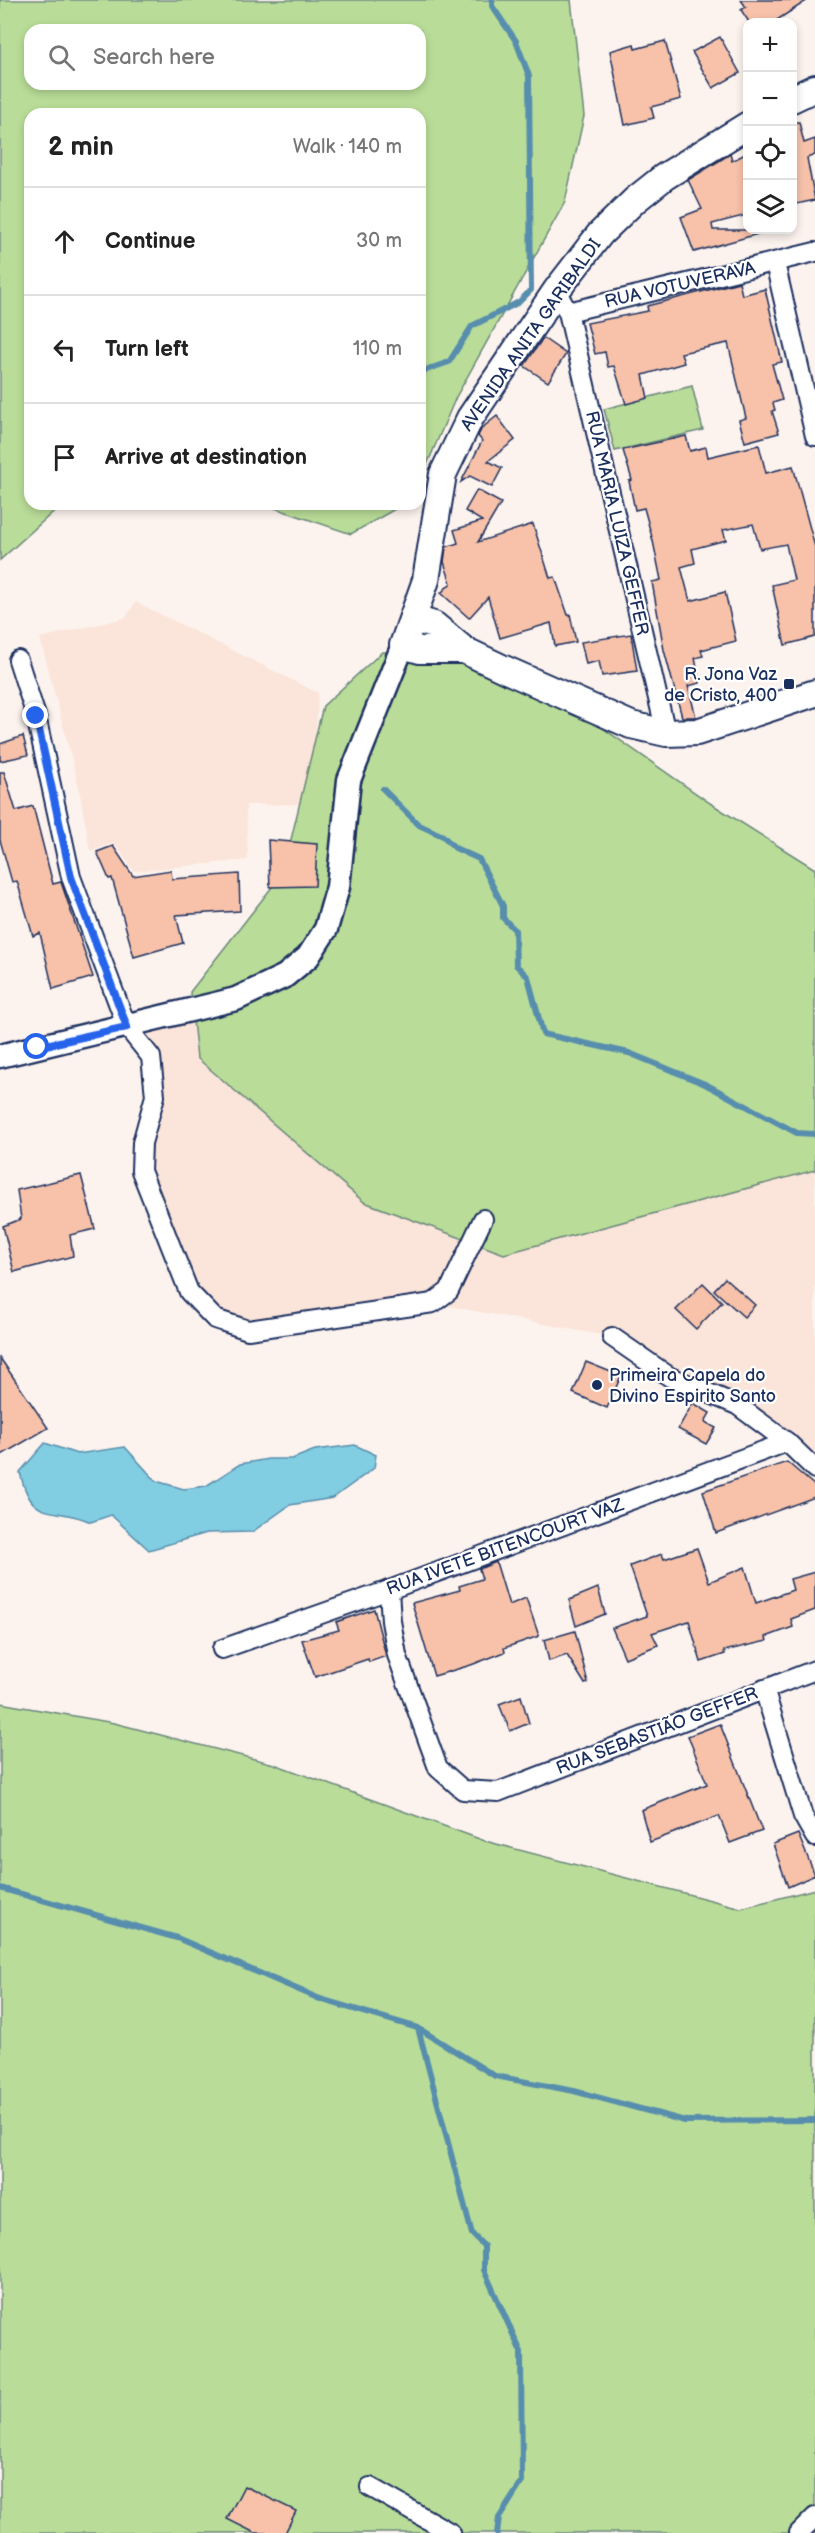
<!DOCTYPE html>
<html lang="en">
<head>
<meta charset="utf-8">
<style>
  body { margin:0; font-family:"Balsamiq Sans",sans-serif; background:#f2f2f2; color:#222 }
  .controls { position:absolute; right:18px; top:18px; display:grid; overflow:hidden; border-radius:12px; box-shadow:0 3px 9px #0003 }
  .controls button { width:54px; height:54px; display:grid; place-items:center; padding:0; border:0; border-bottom:2px solid #e0e0e0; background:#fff; color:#222; font:30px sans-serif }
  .stop { position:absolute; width:18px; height:18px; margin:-14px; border:4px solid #2563eb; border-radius:50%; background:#fff }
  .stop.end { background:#2563eb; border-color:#fff; box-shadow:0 2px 6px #0008 }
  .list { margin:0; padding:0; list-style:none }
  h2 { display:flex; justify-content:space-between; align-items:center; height:78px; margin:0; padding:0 24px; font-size:26px }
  h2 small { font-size:20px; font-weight:400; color:#767676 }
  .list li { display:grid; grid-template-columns:39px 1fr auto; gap:18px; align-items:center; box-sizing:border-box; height:108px; padding:0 24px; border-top:2px solid #e0e0e0 }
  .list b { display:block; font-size:22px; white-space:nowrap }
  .list em { font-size:20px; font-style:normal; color:#767676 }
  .icon { flex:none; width:33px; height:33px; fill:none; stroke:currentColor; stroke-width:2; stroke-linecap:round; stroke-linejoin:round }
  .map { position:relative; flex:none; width:815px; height:2533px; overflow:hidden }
  .search { position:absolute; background:#fff; box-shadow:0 3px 9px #0003; left:24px; top:24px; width:402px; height:66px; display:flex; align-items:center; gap:15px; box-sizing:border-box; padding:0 21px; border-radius:18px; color:#767676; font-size:22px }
  .panel { position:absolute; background:#fff; box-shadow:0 3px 9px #0003; left:24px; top:108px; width:402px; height:402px; border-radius:18px }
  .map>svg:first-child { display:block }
</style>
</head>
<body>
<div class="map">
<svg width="815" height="2533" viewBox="0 0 815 2533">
  <rect width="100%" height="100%" fill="#fdf3ee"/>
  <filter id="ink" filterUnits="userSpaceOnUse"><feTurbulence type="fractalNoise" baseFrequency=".0167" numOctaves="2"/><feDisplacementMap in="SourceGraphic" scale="12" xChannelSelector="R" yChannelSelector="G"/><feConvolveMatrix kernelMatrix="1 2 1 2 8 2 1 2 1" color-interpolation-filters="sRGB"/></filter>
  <g filter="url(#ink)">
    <g fill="#fbe4d9">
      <polygon points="136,602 318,693 313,804 246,805 248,860 134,871 114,843 90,851 78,783 40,638 125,618"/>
      <polygon points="308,957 815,1165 815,1455 787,1442 612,1337 433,1303 248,1330 189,1292 141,1171 151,1057 127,1027"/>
    </g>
    <g fill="#b9dd98" stroke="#6a867b" stroke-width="1.5" fill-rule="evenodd">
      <path d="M 0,0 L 571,0 L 584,116 L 565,202 L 456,397 L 420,481 L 420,114 L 30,114 L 30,504 L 62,504 L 0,560 ZM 30,30 L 420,30 L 420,84 L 30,84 Z"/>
      <polygon points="692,386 703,430 615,451 604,409"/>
      <polygon points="263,504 404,504 351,534"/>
      <polygon points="382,652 498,655 710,803 815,869 815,1170 504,1254 364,1202 197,1058 190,992 283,873 323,706"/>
      <polygon points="0,1703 114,1723 274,1764 485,1841 741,1908 815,1889 815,2533 0,2533"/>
    </g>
    <path fill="#81cde1" stroke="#588ead" stroke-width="1.5" d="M 45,1443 L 77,1454 L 125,1447 L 156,1481 L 184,1489 L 206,1486 L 240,1464 L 268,1459 L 292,1459 L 315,1450 L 355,1445 L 376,1455 L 374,1468 L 333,1498 L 290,1505 L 252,1532 L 207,1533 L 149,1550 L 111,1515 L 91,1522 C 52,1504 32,1526 20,1472 Z"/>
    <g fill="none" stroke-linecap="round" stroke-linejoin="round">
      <g stroke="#588ead" stroke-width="6">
        <polyline points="420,372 449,362 472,326 519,302 531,290 529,76 516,41 492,6 492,0"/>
        <polyline points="383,789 419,825 443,836 455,848 479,859 503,906 503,918 515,930 516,965 528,977 543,1034 629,1053 705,1084 797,1133 815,1134"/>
        <polyline points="0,1888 177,1938 320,1999 418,2028 495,2076 574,2091 685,2121 815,2120"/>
        <polyline points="418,2028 472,2234 484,2246 484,2270 521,2352 522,2482 499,2518 497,2533"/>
      </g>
    </g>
    <g fill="#f7c2a9" stroke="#1b2f5e" stroke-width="1.5">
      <polygon points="741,0 808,0 774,22 749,22 741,10 746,7"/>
      <polygon points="720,37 740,73 713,88 692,52"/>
      <polygon points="665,41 681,99 651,107 654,118 625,125 610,51 634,44 635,49"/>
      <polygon points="792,122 799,122 804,143 815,139 815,155 807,158 815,200 792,205"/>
      <polygon points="747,153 747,215 712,224 713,230 757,230 758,234 694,252 681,217 702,209 688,180 730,154 732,161"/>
      <polygon points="739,282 742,295 765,289 782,362 772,364 782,400 773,403 775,410 772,411 779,433 745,442 739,420 746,418 728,343 681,353 684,363 643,375 648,398 626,404 614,366 608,367 605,352 595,354 587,323 648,311 647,306"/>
      <polygon points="543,338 566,354 548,382 524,366"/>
      <polygon points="497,416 515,440 488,461 502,468 492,487 470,476 461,482 482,441 478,436 482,428"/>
      <polygon points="686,436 690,451 706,447 708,457 759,445 766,473 793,466 815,547 815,637 785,645 772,585 794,580 786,544 760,549 753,524 723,530 726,540 692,549 695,563 681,567 690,601 725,592 736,641 701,650 703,656 695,658 700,683 688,686 696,717 682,717 664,650 652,582 661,580 653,541 644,508 635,510 629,481 632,480 623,450"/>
      <polygon points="477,490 501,503 478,542 533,524 550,578 555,577 568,615 570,614 576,642 555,646 551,623 500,638 488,597 469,618 441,593 451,583 444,562 446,547 458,543 454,530 482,521 465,511"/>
      <polygon points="631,634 637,671 602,676 599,661 586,664 581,642"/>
      <polygon points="23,736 28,755 0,761 0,744"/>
      <polygon points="0,772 4,772 16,811 33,806 53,884 61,882 93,977 53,989 40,933 33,936 17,881 12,882 0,840"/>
      <polygon points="268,840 317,844 315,886 270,887"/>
      <polygon points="113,846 133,876 171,870 172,879 239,874 240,911 176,915 183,943 134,957 112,878 109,879 97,852"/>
      <polygon points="81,1175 95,1229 70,1235 73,1256 14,1272 3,1226 21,1219 17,1190"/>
      <polygon points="725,1278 755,1305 744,1317 714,1290"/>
      <polygon points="703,1283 722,1302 696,1329 676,1310"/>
      <polygon points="0,1358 48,1428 0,1456"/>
      <polygon points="586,1362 621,1376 607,1408 573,1393"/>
      <polygon points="693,1403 710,1413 705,1422 716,1428 706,1444 678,1429"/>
      <polygon points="787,1462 815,1486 815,1497 716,1533 703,1491"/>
      <polygon points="697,1548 709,1582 745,1567 756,1603 793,1590 790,1579 815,1572 815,1610 791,1619 793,1627 766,1637 767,1641 724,1651 725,1654 701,1662 689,1621 652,1633 658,1645 625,1658 612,1628 647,1616 630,1566 662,1554 664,1559"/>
      <polygon points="496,1562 509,1605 526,1598 539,1636 504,1648 505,1652 471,1665 434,1676 412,1603 460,1590 459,1586 482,1579 479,1569"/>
      <polygon points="598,1588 605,1614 576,1626 569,1600"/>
      <polygon points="374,1609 386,1656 369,1662 368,1659 315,1677 302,1640 339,1630 336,1622"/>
      <polygon points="575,1631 588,1683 585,1684 567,1655 549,1661 544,1640"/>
      <polygon points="521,1696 529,1723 510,1731 499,1704"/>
      <polygon points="720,1724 762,1831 730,1843 719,1816 650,1842 641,1810 707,1784 688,1736"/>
      <polygon points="798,1834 815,1875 788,1887 773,1844"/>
      <polygon points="244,2486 296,2511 285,2533 255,2533 227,2519"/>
    </g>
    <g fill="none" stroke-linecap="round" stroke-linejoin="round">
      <defs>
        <g id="minor">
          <polyline points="775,263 815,436"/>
          <polyline points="556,291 568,312 666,733"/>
          <polyline points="568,312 815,252"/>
          <polyline points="18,660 36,716 71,877 127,1027 151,1057 155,1096 142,1143 141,1171 189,1292 215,1319 248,1330 433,1303 449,1291 483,1219"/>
          <polyline points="612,1337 670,1377 737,1405 787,1442 815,1469"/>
          <polyline points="389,1590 391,1621 397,1655 438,1768 463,1790 498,1792 815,1670"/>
          <polyline points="222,1649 389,1590 787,1442"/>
          <polyline points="764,1689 803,1816 815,1837"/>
          <polyline points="370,2487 451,2533"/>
          <polyline points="799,2533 815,2517"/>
        </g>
        <polyline id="tertiary" points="0,1056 236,999 285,976 308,957 326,929 338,887 349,780 403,645"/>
        <g id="secondary">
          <polyline points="792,99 815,88"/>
          <polyline points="414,619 434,625 464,650 504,669 631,725 666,733 697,732 815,693"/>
          <polyline points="464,650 420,650 403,645 426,580 443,474 470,418 556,291 600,234 635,200 664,177 748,125"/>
        </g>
      </defs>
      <use href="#minor" stroke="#1b2f5e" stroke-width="22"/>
      <use href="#tertiary" stroke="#1b2f5e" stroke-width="27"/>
      <use href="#secondary" stroke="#1b2f5e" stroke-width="30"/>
      <use href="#minor" stroke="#fff" stroke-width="18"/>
      <use href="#tertiary" stroke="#fff" stroke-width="22"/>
      <use href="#secondary" stroke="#fff" stroke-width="26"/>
    </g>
  </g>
  <g fill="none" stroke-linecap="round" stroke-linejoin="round" filter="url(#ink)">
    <polyline stroke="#2563eb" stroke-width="8" points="36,716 71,877 127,1027 37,1047"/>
  </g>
  <g fill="#1b2f5e" stroke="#fff" stroke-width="2">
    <rect x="783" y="678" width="12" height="12" rx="3"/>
    <circle cx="597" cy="1385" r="6"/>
  </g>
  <g text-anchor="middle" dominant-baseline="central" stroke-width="4.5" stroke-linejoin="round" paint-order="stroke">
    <g font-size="18" fill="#1b2f5e" stroke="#fff">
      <text transform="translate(680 285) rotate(-13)">RUA VOTUVERAVA</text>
      <text transform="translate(531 335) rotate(-55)">AVENIDA ANITA GARIBALDI</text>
      <text transform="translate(617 523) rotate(77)">RUA MARIA LUIZA GEFFER</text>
      <text transform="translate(505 1547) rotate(-20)">RUA IVETE BITENCOURT VAZ</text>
      <text transform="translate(657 1731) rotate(-21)">RUA SEBASTIÃO GEFFER</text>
    </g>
    <g font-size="18" fill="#1b2f5e" stroke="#fff" text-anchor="end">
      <text x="777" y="674">R. Jona Vaz<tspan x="777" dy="21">de Cristo, 400</tspan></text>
      <text x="609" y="1375" text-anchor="start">Primeira Capela do<tspan x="609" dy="21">Divino Espirito Santo</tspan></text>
    </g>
  </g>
</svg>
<div class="controls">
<button>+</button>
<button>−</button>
<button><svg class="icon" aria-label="locate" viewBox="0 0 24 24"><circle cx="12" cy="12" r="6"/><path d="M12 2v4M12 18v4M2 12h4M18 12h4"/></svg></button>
<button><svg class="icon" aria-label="layers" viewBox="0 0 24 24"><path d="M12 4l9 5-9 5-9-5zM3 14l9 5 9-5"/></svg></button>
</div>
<div class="stop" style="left:37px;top:1047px"></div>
<div class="stop end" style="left:36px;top:716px"></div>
<div class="search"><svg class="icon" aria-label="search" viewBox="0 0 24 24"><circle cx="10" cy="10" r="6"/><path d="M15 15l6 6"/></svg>Search here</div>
<section class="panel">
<h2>2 min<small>Walk · 140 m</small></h2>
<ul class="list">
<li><svg class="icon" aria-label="ahead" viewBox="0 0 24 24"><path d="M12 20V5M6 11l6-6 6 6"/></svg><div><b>Continue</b></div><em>30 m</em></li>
<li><svg class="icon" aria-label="left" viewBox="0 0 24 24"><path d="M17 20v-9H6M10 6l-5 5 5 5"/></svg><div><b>Turn left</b></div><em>110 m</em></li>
<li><svg class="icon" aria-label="arrive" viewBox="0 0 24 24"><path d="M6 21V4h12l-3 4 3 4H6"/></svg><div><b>Arrive at destination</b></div></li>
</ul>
</section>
</div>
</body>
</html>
